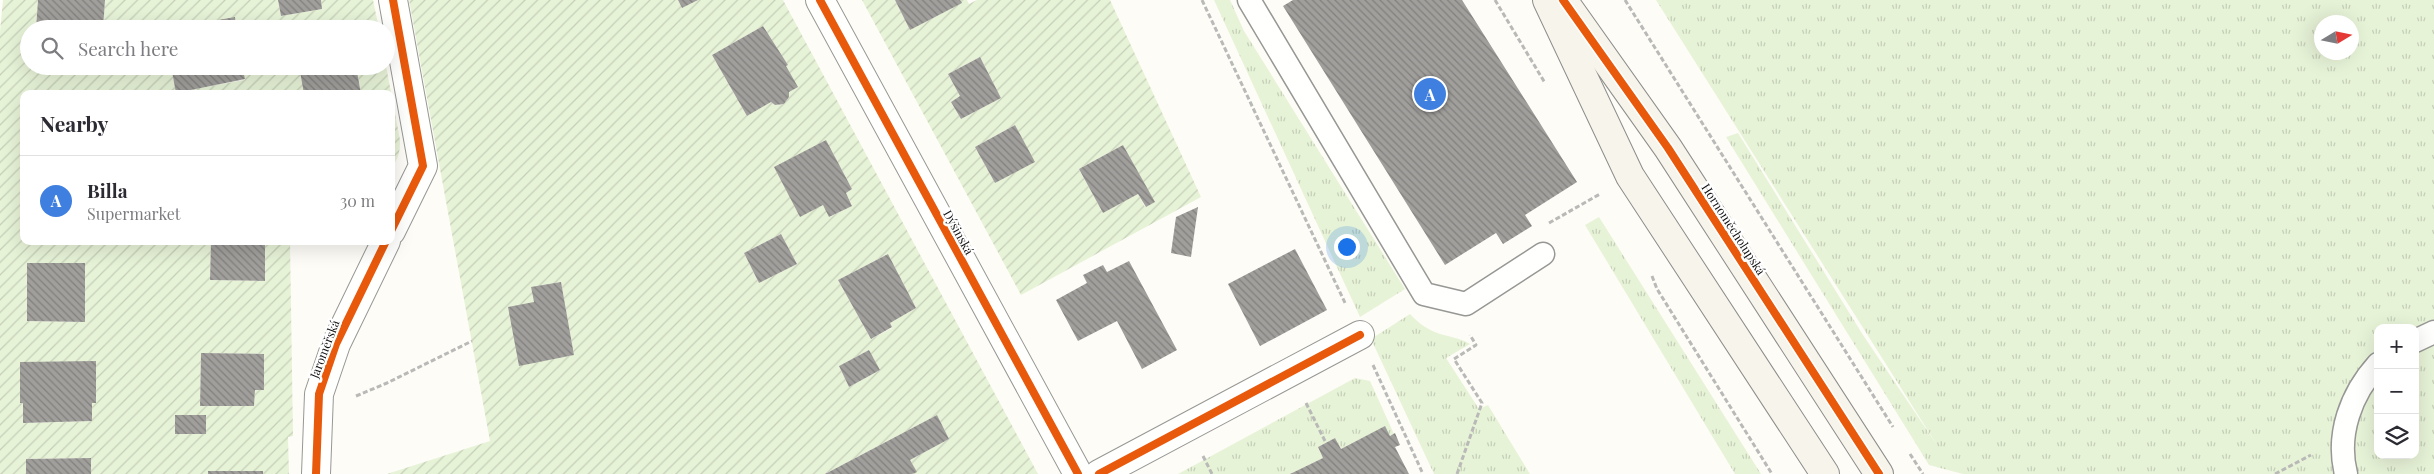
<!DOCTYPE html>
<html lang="en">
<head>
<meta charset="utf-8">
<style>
  body { margin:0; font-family:"Playfair Display",serif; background:#f2f2f3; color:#2b2b33 }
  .controls { position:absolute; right:15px; bottom:15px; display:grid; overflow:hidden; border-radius:10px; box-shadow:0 5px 20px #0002 }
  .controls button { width:45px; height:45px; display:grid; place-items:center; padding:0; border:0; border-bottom:1px solid #e1e1e2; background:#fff; color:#2b2b33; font:25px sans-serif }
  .compass { position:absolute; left:2314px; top:15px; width:45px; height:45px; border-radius:50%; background:#fff; box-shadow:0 5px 20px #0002; rotate:80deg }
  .you { position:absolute; left:1346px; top:246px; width:18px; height:18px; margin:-12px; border:4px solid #fff; border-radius:50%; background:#1a73e8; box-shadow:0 0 0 8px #1a73e833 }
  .badge { display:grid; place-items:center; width:32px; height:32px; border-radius:50%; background:#646362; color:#fff; font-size:16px; font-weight:700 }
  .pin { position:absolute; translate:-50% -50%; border:2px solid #fff; box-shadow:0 1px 5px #0006 }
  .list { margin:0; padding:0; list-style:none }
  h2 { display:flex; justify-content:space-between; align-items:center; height:65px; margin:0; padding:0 20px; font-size:21px }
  h2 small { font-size:16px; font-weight:400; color:#7c7c81 }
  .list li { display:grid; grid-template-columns:32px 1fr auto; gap:15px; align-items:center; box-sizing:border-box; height:90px; padding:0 20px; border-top:1px solid #e1e1e2 }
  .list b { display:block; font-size:19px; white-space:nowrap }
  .list p { margin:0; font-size:16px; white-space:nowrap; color:#7c7c81 }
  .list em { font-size:16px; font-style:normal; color:#7c7c81 }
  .icon { flex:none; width:28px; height:28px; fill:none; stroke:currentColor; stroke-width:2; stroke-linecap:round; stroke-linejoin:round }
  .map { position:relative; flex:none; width:2434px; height:474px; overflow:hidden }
  .search { position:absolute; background:#fff; box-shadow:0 5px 20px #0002; left:20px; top:20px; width:375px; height:55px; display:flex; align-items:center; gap:12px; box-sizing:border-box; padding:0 18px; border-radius:28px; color:#7c7c81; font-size:19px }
  .panel { position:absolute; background:#fff; box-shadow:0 5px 20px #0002; left:20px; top:90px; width:375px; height:155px; border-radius:10px }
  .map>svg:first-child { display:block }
</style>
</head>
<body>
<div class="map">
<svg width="2434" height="474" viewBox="0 0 2434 474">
  <defs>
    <pattern id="grass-tufts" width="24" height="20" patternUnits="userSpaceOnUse" patternTransform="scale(1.25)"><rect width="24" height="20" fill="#e7f3d7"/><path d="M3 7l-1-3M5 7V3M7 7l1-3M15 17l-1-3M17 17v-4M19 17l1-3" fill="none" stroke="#c5cfb8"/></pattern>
    <pattern id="garden-furrows" width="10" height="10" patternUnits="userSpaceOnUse" patternTransform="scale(1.25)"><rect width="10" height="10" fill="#e7f3d7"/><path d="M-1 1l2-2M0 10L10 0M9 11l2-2" fill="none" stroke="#c5cfb8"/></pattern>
    <pattern id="building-back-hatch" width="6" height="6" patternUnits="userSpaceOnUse" patternTransform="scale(1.25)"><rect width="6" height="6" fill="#a19f9c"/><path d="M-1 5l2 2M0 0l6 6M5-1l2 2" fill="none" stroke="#82807e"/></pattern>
  </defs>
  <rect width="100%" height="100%" fill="#fdfcf7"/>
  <g fill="url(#grass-tufts)" fill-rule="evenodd">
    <polygon points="1214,0 1230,0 1244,31 1405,289 1360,317"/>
    <path d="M 1656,0 L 2434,0 L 2434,474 L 1963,474 L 1929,465 L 1726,137 L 1738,133 L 1863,335 L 1937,445 ZM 2322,22 L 2352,22 L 2352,52 L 2322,52 ZM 2378,328 L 2415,328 L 2415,455 L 2378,455 Z"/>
    <polygon points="1599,217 1761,474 1735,474 1585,225"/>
    <path d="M 1410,314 C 1418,323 1428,330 1440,334 C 1451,337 1460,338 1470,344 L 1446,358 L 1479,409 L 1488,405 L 1530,474 L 1434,474 L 1371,339 Z"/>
    <polygon points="1355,378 1370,381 1394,434 1390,436 1385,427 1341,449 1335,438 1318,447 1323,458 1290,474 1178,474"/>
  </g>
  <g fill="url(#garden-furrows)" fill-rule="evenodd">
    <path d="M 3,0 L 38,0 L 36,29 L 29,29 L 29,66 L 171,66 L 176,92 L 245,80 L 242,66 L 299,66 L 304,94 L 24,94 L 24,241 L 211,241 L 210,280 L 264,281 L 265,241 L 290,241 L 293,436 L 288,437 L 289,474 L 263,474 L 263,471 L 209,471 L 208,474 L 91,474 L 91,458 L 26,459 L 26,474 L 0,474 L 0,32 ZM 27,263 L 85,263 L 85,322 L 27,321 ZM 201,353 L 263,354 L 264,390 L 255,390 L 254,406 L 200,406 ZM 20,362 L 92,403 L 92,421 L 23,423 L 23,403 L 20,403 ZM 175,415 L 205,415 L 206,434 L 175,434 Z"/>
    <polygon points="105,0 278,0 281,16 322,9 321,0 373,0 379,29 236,29 234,18 185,26 185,29 103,29"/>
    <path d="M 409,0 L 678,0 L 682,8 L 698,0 L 783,0 L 1038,474 L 912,474 L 916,471 L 910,460 L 949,439 L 937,415 L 825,474 L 387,474 L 490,441 ZM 763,26 L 788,65 L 786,66 L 789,97 L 784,104 L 775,105 L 771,102 L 747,116 L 712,55 ZM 826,140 L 852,189 L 846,193 L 852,205 L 830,217 L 823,205 L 775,168 ZM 781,234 L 797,264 L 759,283 L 744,253 ZM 888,254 L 916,308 L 890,323 L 892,328 L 871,339 L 838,280 ZM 561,282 L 574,355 L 520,365 L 534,302 L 531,288 ZM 869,350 L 880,370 L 849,387 L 839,366 Z"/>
    <path d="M 862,0 L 895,0 L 910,30 L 961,3 L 960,0 L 967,0 L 969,4 L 977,0 L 1110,0 L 1201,197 L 1021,295 ZM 980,57 L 1001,98 L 961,119 L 951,102 L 960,96 L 948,74 ZM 1015,125 L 1034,162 L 995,183 L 975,147 ZM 1123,145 L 1154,202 L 1145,207 L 1138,194 L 1103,213 L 1079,169 Z"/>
    <path d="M 356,66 L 386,66 L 400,140 C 400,150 399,160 391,167 L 391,94 L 361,94 Z"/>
  </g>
  <g fill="url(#building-back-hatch)">
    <polygon points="38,0 105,0 103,29 36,29"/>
    <polygon points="278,0 321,0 322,9 281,16"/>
    <polygon points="678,0 698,0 682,8"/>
    <polygon points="895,0 960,0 962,3 910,30"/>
    <polygon points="1293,0 1462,0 1577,182 1525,215 1532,226 1503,244 1496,233 1445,265 1283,6"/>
    <polygon points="235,17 236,29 185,29 185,26"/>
    <polygon points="763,26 788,65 786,66 798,87 789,92 789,97 784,104 775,105 771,102 747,116 712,55"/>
    <polygon points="980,57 1001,98 961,119 951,102 960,96 948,74"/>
    <polygon points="171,66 242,66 245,79 176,93"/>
    <polygon points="299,66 356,66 361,94 304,94"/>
    <polygon points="1015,125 1035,162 995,183 975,147"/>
    <polygon points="826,140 852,189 846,193 852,206 829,217 823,205 800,217 774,167"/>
    <polygon points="1123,145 1155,202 1146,207 1138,194 1103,213 1079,169"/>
    <polygon points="1198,207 1191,257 1171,253 1176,217"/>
    <polygon points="781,234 797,264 759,283 744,253"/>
    <polygon points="211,241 265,241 265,281 210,280"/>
    <polygon points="1295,249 1327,310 1260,346 1228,284"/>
    <polygon points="888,254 916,308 890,323 892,327 871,339 838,280"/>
    <polygon points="1129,261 1177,350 1142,369 1117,321 1078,341 1056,300 1087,283 1083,275 1103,265 1107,272"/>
    <polygon points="27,263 85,263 85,322 27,321"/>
    <polygon points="561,282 574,355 519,366 508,307 534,302 531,287"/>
    <polygon points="869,350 880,370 849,387 839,366"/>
    <polygon points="201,353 264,354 264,390 255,390 254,406 200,406"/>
    <polygon points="96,361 96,403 92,403 92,421 23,423 23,403 20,403 20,362"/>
    <rect x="175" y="415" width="31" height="19"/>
    <polygon points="937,415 949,439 910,460 917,472 912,474 825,474"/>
    <polygon points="1385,426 1390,436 1395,433 1400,445 1395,447 1409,474 1290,474 1323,458 1318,447 1335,438 1341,449"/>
    <polygon points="91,458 91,474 26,474 26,459"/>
    <rect x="208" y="471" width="55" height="3"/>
  </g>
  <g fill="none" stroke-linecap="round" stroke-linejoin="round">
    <defs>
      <g id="lane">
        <polyline points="1249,0 1424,294 1466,304 1543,254"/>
        <polyline points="2415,341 2434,332"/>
        <path d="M 2346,474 C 2336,434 2351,394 2378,364"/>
      </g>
      <g id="street">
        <polyline points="820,0 1078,474"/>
        <polyline points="391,231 423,166 393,0"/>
        <polyline points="316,474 319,394 336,344 386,241"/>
        <polyline points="1099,474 1360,335"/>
      </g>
      <g id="secondary">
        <polyline points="1547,0 1630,176 1825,474"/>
        <polyline points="1563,0 1668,148 1879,474"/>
      </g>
    </defs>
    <use href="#lane" stroke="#979795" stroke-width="25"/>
    <use href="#street" stroke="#979795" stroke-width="30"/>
    <use href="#secondary" stroke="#8e8d8b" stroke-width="30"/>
    <g stroke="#b9b9b8" stroke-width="3" stroke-dasharray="5 2.5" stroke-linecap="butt">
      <polyline points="1202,0 1346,305"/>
      <polyline points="1495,0 1545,83"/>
      <polyline points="1625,0 1893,427"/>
      <polyline points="1549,223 1600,194"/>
      <polyline points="1652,276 1657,289 1772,474"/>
      <polyline points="1373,365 1423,474"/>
      <polyline points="356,396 387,383 472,341"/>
      <polyline points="1306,403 1326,443"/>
      <polyline points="1910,454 1923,474"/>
      <polyline points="1203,456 1212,474"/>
      <polyline points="1457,474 1482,403 1454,359 1476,345 1470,335"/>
      <polyline points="2275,474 2311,455"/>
    </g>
    <use href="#lane" stroke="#fffffe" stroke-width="22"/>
    <use href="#street" stroke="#fffffe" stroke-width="28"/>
    <use href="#secondary" stroke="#f6f4eb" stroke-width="28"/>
    <defs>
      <g id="cycleway">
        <polyline points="820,0 1078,474"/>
        <polyline points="1563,0 1668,148 1879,474"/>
        <polyline points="391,231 423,166 393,0"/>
        <polyline points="316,474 319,394 336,344 386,241"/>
        <polyline points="1099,474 1360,335"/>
      </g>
    </defs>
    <use href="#cycleway" stroke="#fff" stroke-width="11"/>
    <use href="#cycleway" stroke="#e8590c" stroke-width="8"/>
  </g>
  <g text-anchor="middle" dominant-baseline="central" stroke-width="5" stroke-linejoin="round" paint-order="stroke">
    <g font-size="12" fill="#111" stroke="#fff">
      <text transform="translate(1734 229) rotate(57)">Hornoměcholupská</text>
      <text transform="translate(959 232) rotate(61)">Dýšinská</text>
      <text transform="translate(324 349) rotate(-69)">Jaroměřská</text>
    </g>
  </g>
</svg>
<div class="controls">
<button>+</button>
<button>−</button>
<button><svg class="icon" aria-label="layers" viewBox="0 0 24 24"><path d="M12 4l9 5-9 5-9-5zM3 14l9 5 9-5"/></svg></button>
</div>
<svg class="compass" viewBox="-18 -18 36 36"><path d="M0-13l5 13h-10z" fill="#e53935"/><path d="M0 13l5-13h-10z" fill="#7c7c81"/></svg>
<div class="you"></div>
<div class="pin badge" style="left:1430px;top:94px;background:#3f7fe0">A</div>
<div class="search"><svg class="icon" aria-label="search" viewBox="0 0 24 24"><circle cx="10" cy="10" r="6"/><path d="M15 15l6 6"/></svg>Search here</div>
<section class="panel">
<h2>Nearby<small></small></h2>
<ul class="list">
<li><span class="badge" style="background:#3f7fe0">A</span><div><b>Billa</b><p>Supermarket</p></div><em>30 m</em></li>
</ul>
</section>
</div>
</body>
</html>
